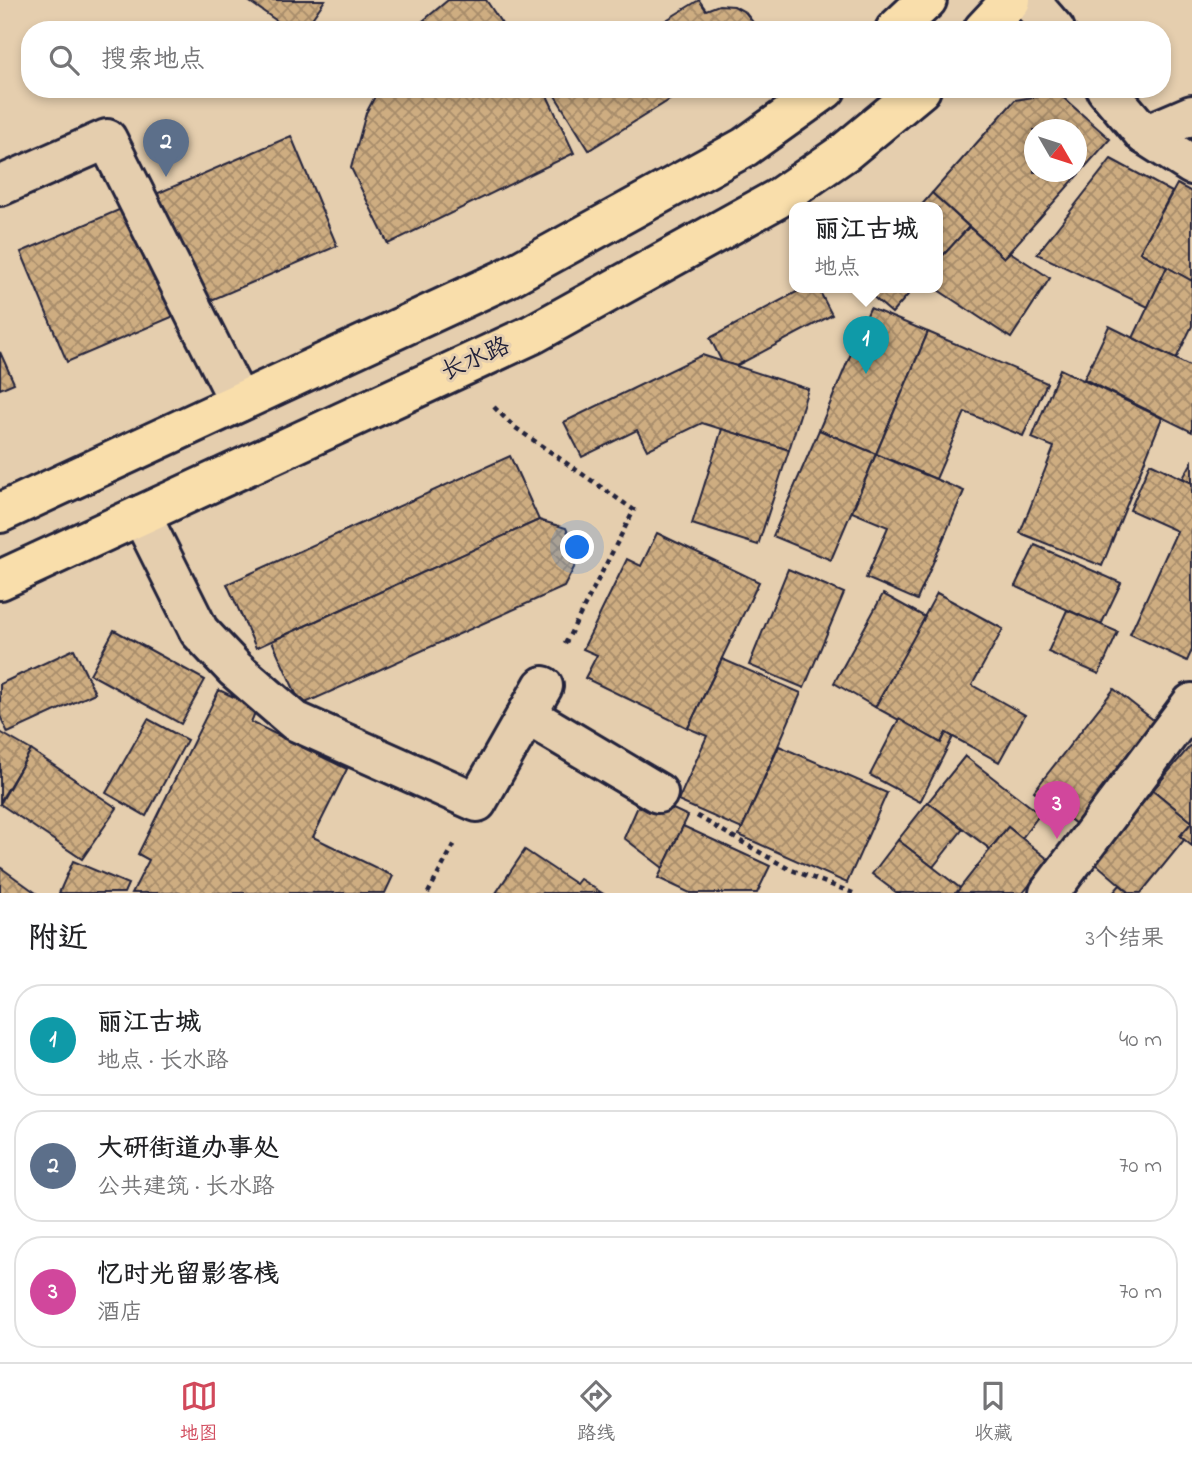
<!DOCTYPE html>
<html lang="zh">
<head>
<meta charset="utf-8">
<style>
  body { margin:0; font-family:"Indie Flower","LXGW WenKai TC",sans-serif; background:#f2f2f2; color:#202124 }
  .compass { position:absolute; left:1024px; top:119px; width:63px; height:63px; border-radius:50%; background:#fff; box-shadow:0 4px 10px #0003; rotate:129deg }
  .you { position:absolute; left:578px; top:548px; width:24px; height:24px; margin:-18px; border:5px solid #fff; border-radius:50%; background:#1a73e8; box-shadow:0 0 0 10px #1a73e833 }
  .badge { display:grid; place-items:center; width:46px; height:46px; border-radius:50%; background:#d1495b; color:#fff; font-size:23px; font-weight:700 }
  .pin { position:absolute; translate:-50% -58px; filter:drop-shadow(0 2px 4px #0008) }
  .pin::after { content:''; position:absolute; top:37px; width:24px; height:21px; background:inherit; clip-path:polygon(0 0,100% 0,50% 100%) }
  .popup { position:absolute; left:789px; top:202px; width:154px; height:91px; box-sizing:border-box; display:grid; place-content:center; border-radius:14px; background:#fff; filter:drop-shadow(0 2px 5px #0005); font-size:23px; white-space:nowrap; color:#757577 }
  .popup b { font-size:26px; color:#202124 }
  .popup::after { content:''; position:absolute; left:50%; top:100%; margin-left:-14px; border:14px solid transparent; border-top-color:#fff }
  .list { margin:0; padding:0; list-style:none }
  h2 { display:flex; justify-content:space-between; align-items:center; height:91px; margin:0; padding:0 28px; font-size:30px }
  h2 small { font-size:23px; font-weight:400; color:#757577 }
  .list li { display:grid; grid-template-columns:46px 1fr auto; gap:21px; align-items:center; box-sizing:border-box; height:112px; margin:0 14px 14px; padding:0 14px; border:2px solid #e0e0e0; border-radius:28px }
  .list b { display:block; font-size:26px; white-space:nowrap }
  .list p { margin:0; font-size:23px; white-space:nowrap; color:#757577 }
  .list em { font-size:23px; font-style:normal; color:#757577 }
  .icon { flex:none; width:38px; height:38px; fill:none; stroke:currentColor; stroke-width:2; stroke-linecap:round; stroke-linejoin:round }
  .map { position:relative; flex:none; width:1192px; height:893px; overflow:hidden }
  .search { position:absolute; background:#fff; box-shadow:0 4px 10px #0003; left:21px; right:21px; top:21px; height:77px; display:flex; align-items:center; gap:18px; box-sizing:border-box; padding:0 24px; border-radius:28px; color:#757577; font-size:26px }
  .sheet { height:469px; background:#fff }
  nav { display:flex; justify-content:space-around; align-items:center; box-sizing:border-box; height:98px; border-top:2px solid #e0e0e0; background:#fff; font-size:19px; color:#757577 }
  nav a { display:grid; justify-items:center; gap:4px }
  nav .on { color:#d1495b }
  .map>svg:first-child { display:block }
</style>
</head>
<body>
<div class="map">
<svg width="1192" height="893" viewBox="0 0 1192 893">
  <defs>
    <pattern id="building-cross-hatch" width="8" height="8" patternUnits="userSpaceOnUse" patternTransform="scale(1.75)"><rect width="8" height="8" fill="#cead81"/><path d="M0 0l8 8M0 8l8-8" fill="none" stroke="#a78c6b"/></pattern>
  </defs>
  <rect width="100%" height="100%" fill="#e5ceae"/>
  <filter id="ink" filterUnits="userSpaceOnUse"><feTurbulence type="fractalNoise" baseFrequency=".0143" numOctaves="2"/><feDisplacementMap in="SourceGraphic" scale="14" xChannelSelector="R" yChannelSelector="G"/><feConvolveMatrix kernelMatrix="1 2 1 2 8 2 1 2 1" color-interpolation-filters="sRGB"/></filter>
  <g filter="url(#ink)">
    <g fill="url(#building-cross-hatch)" stroke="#22223b" stroke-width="2" fill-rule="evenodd">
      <polygon points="247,0 325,0 304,30 290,30"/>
      <polygon points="448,0 486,0 506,30 412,30"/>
      <polygon points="699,0 706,10 719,5 734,6 745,12 759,30 650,30"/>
      <polygon points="379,89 544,89 574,153 388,244 351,168 366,113"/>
      <polygon points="554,89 687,89 589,150 552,91"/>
      <path d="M 1058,93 L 1110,139 L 1004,258 L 932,193 L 1015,100 ZM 1034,130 L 1076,130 L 1076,172 L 1034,172 Z"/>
      <polygon points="291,136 337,246 67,362 21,252"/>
      <polygon points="1111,159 1172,192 1140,252 1167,267 1148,307 1037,254"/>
      <polygon points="1177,184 1192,192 1192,281 1140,252"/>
      <polygon points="932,193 969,227 938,261 938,208 919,208"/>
      <polygon points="969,227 1004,258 1010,252 1050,278 1011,338 935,288 938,288 938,261"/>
      <polygon points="1167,267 1192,281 1192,326 1176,359 1133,338"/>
      <polygon points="804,288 818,288 832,315 736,366 722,362 710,338"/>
      <polygon points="863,288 914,288 892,313"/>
      <polygon points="870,308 928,332 876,454 819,430"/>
      <polygon points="1109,326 1192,367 1192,432 1084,379"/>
      <polygon points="928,332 1047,383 1023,436 965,412 936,479 876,454"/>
      <polygon points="0,352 14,383 0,389"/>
      <polygon points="702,355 808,389 789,450 702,423 647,450 637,430 582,457 564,422"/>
      <polygon points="1060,369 1162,418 1102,566 1020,533 1054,447 1032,438"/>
      <polygon points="722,429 789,450 758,545 692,524"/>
      <polygon points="819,430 876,454 831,560 773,536"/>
      <polygon points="876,454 964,491 917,600 866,578 888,527 852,512"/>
      <polygon points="510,456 539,520 256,648 227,584"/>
      <polygon points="1192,462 1192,483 1183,478"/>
      <polygon points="1150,463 1192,483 1192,650 1187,661 1130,634 1177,531 1130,510"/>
      <polygon points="539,520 566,528 579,558 564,587 301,705 272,641"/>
      <polygon points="657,533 759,582 688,728 585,678 597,655 583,649 627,559 641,566"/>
      <polygon points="1035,545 1121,583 1101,625 1015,586"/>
      <polygon points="788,569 844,593 804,688 749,665"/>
      <polygon points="937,593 1003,629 972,685 1025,715 999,762 946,733 941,743 875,707"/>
      <polygon points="883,594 925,617 875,707 834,683"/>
      <polygon points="1067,610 1118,632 1099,674 1048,652"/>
      <polygon points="114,630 205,680 181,724 90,674"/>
      <polygon points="74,649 95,693 8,733 0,716 0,684"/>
      <polygon points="722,659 801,693 742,829 678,801 707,736 688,728"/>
      <polygon points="1114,689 1161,726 1081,828 1034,791"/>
      <polygon points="219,690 257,708 251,722 347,769 313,837 393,876 385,893 132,893 149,860 138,854"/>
      <polygon points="148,719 187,740 146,816 106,793"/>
      <polygon points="899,719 941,743 946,733 953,737 920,802 870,775"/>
      <polygon points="0,732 31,750 0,802"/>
      <polygon points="1191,745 1192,745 1192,822 1153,790"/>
      <polygon points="779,746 887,793 847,883 739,835"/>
      <polygon points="31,750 117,808 82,859 0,804"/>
      <polygon points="965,756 1040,814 1022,838 1008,827 990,849 928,802"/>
      <polygon points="1153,790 1192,822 1180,836 1184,840 1141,893 1130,893 1094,862"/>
      <polygon points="643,795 688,816 663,868 624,838"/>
      <polygon points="928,802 963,829 933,867 898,840"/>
      <polygon points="1192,822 1192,846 1180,836"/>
      <polygon points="683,826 770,866 757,893 690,893 658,878"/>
      <polygon points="1008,827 1049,860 1023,893 956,893"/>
      <polygon points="898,840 960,888 956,893 897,893 872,874"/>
      <polygon points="525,850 576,884 580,879 602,893 496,893"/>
      <polygon points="73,861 128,884 124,893 59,893"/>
      <polygon points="0,867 36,893 0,893"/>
      <polygon points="1120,885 1130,893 1113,893"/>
    </g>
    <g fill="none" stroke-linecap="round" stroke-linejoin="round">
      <defs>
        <g id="minor">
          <polyline points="1029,0 1055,30"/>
          <polyline points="1106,89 1145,135 1192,165"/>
          <polyline points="1145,135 1192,115"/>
          <polyline points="0,186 107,139 239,402"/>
          <polyline points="141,515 199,631 235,669 295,721 477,802 543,686"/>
          <polyline points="527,715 658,793"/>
          <polyline points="1049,893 1192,703"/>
        </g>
        <g id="highway">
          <polyline points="895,30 927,0"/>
          <polyline points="983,30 1011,0"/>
          <polyline points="0,513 505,279 745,147 826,89"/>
          <polyline points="0,580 533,334 777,199 845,152 921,89"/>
        </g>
      </defs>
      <use href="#minor" stroke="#22223b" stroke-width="44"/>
      <use href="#highway" stroke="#22223b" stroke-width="44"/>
      <g stroke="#22223b" stroke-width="4.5" stroke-dasharray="5 5" stroke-linecap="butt">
        <polyline points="494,407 513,426 634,510 564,646"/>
        <polyline points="697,816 789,869 853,893"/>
        <polyline points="428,893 455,843"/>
      </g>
      <use href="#minor" stroke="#e5ceae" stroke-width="38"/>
      <use href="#highway" stroke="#f9deab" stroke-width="38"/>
    </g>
  </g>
  <g text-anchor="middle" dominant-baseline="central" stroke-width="6" stroke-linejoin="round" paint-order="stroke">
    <g font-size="24" fill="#22223b" stroke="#e5ceae">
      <text transform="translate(476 360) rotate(-24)">长水路</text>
    </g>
  </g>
</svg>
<svg class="compass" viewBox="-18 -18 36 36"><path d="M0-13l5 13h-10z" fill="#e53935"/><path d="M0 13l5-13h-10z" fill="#757577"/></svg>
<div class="you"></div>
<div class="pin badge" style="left:866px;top:374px;background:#0f9aa8">1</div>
<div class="popup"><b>丽江古城</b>地点</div>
<div class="pin badge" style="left:166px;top:177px;background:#5c6f8a">2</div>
<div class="pin badge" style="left:1057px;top:839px;background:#d1479c">3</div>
<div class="search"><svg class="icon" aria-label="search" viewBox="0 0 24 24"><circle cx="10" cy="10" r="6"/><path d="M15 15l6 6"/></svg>搜索地点</div>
</div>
<section class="sheet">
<h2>附近<small>3个结果</small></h2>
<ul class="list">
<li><span class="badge" style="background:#0f9aa8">1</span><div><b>丽江古城</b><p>地点 · 长水路</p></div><em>40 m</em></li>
<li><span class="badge" style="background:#5c6f8a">2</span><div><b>大研街道办事处</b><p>公共建筑 · 长水路</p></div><em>70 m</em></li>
<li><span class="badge" style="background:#d1479c">3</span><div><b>忆时光留影客栈</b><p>酒店</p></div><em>70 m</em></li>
</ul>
</section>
<nav>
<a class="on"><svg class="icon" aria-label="map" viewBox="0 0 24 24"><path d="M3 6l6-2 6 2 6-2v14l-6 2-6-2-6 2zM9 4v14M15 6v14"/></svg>地图</a>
<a><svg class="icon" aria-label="directions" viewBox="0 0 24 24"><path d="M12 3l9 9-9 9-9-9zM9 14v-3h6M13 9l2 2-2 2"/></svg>路线</a>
<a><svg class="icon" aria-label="saved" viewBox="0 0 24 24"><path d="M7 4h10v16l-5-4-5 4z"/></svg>收藏</a>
</nav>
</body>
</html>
